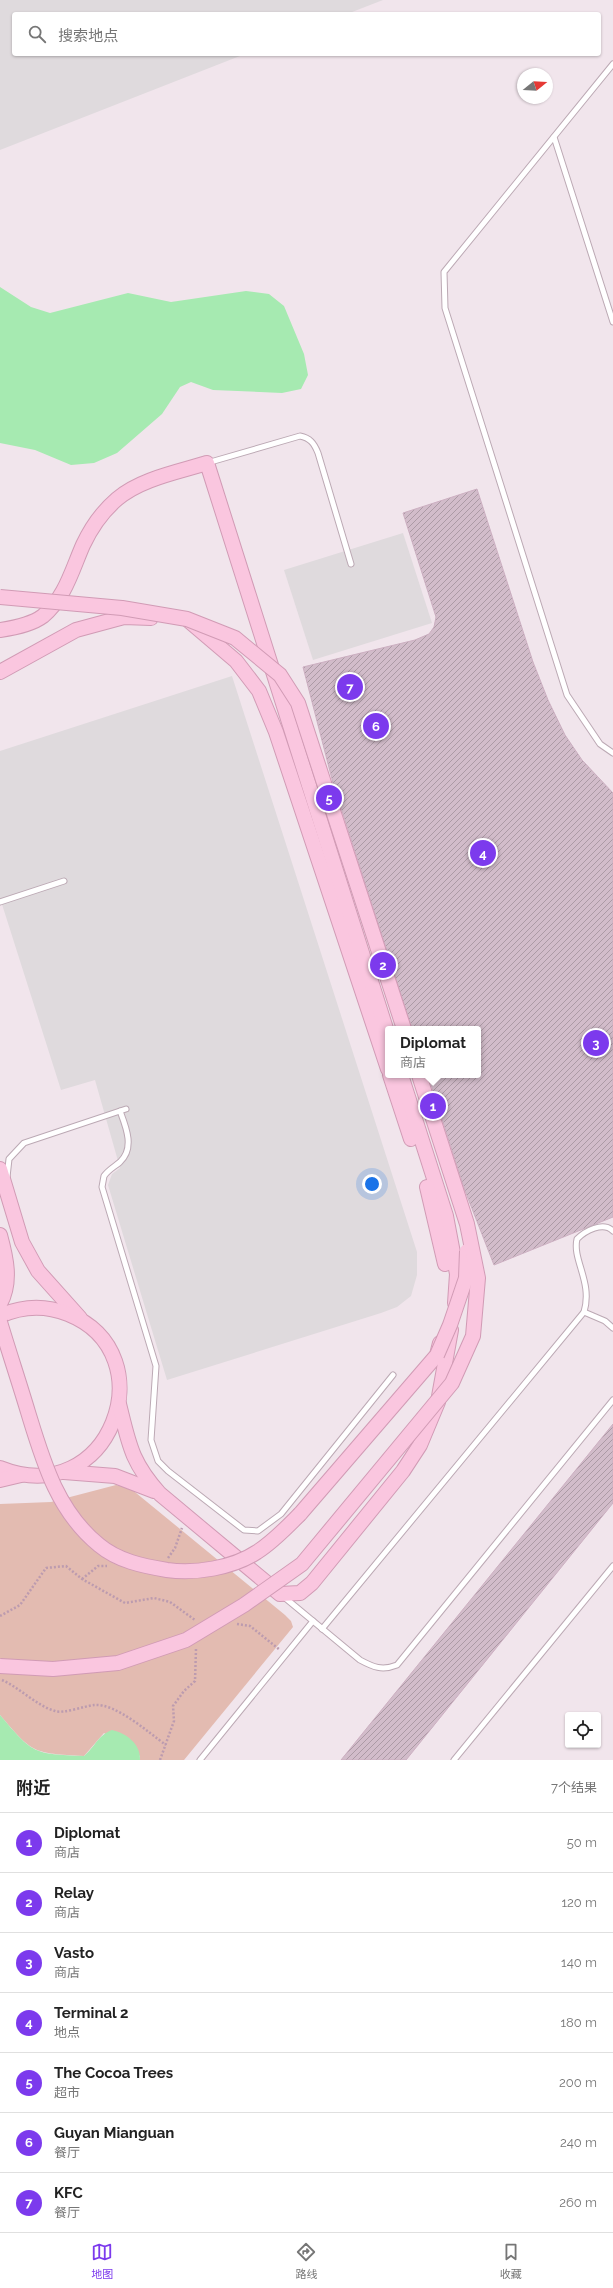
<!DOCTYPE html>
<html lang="zh">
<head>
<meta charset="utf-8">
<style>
  body { margin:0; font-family:Raleway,"Noto Sans SC",sans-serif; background:#f2f2f2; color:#222 }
  .controls { position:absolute; right:12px; bottom:12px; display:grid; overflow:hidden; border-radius:4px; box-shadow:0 1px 3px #0004 }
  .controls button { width:36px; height:36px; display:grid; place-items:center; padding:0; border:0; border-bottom:1px solid #e0e0e0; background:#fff; color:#222; font:20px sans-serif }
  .compass { position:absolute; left:517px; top:68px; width:36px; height:36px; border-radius:50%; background:#fff; box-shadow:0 1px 3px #0004; rotate:72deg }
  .you { position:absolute; left:372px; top:1184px; width:14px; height:14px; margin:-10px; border:3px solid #fff; border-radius:50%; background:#1a73e8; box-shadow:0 0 0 6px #1a73e833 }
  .badge { display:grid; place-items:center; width:26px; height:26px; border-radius:50%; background:#7c3aed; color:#fff; font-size:13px; font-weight:700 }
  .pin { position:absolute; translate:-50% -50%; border:2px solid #fff; box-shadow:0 1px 4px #0006 }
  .popup { position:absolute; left:385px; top:1026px; width:96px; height:52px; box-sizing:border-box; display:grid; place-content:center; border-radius:4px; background:#fff; filter:drop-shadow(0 1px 3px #0005); font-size:13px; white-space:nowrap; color:#767676 }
  .popup b { font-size:15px; color:#222 }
  .popup::after { content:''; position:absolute; left:50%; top:100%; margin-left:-8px; border:8px solid transparent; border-top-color:#fff }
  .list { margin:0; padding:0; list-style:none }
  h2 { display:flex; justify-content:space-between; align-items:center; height:52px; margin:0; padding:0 16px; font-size:17px }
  h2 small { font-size:13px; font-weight:400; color:#767676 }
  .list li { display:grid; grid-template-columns:26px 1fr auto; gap:12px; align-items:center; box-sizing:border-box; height:60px; padding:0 16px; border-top:1px solid #e0e0e0 }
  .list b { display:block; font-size:15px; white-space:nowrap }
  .list p { margin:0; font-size:13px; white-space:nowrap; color:#767676 }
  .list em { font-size:13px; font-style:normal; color:#767676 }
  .icon { flex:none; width:22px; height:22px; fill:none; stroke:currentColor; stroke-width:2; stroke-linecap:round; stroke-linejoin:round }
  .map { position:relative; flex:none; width:613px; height:1760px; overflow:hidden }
  .search { position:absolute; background:#fff; box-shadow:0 1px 3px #0004; left:12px; right:12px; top:12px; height:44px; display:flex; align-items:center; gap:10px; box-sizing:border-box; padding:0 14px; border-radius:4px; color:#767676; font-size:15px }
  .sheet { height:472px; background:#fff }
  nav { display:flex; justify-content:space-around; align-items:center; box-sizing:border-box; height:56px; border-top:1px solid #e0e0e0; background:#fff; font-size:11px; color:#767676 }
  nav a { display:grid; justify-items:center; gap:2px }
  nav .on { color:#7c3aed }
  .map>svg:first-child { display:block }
</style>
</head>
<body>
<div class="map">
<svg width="613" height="1760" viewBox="0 0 613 1760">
  <defs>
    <pattern id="building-hatch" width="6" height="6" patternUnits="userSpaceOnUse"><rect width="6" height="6" fill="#d2bcca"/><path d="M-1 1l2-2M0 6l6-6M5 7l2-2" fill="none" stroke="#ac9aa5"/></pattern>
  </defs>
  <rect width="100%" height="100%" fill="#f1e5ec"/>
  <path fill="#e3bbb1" d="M 116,1485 L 130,1488 L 285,1615 L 291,1621 L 293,1627 L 184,1760 L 140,1760 L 140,1756 L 104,1733 L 84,1756 C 33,1753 33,1754 0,1715 L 0,1504 L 51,1502 Z"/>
  <g fill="#dfdadd">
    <polygon points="0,0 383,0 347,14 14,14 14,54 245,54 0,150"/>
    <polygon points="403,533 432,623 313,660 284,570"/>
    <polygon points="232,676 417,1252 417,1275 411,1296 397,1307 381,1313 167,1380 108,1185 112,1174 120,1168 95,1080 61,1090 0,898 0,751"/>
  </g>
  <g fill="#a6eab1">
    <polygon points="0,287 31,307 50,313 128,293 171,302 246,291 269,294 284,306 304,354 308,375 301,389 282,393 213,390 191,382 180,387 162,414 117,453 94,463 71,465 35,450 0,443"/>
    <path d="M 0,1715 C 33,1754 33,1754 84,1756 C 95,1747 98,1735 112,1730 C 126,1733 141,1744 140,1760 L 0,1760 Z"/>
  </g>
  <g fill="url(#building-hatch)" stroke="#ccafc1">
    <polygon points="477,489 533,662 548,700 565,735 582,760 613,793 613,1217 494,1265 464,1188 428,1075 478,1075 478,1029 412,1029 333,783 303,667 415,640 429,634 434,627 436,617 403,513"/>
    <polygon points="613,1424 613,1503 406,1760 341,1760"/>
  </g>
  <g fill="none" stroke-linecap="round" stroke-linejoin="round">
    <defs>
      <g id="lane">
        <polyline points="613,64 444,272 445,308 567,695 600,744 613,753"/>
        <polyline points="554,137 613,322"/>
        <path d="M 207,463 L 300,436 C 310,438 314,443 318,453 L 351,564"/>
        <polyline points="0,902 64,881"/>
        <path d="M 120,1111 C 126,1127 135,1148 120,1162 C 114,1167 108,1170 104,1176 L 102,1187 L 156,1366 L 151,1440 L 158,1461 L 168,1471 L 244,1530 L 258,1531 L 281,1514 L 393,1375"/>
        <polyline points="7,1177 9,1159 24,1143 126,1109"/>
        <polyline points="584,1312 605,1321 613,1328"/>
        <path d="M 284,1597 L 360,1660 C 373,1667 382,1671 397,1665 L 613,1400"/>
        <path d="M 322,1629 L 584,1312 C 593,1282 572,1260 577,1239 C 585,1231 603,1221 613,1231"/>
        <polyline points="200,1760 313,1621"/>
        <polyline points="454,1760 613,1566"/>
      </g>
      <g id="secondary">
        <polyline points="189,621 236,661 259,691 276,732 388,1069"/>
        <path d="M 0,630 C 14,628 31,625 43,616 C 65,598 72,570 83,545 C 91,528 103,511 117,499 C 140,479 178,472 207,463 L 388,1035"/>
        <polyline points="0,672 76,630 124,617 151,618"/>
        <polyline points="390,1075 411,1139"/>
        <polyline points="401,1075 446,1216 457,1274 455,1303"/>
        <polyline points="0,1169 22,1242 38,1271 80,1318"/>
        <polyline points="427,1187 445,1264"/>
        <path d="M 0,1235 C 6,1257 12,1282 0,1304"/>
        <path d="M 0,1316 C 22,1306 45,1305 68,1314 C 168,1354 110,1512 0,1468"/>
        <path d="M 119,1404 C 129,1444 131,1462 160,1494 L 280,1594 L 300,1593 L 312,1583 L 403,1471 L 420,1445 L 438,1402 L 451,1330"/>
        <polyline points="64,1472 115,1476 154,1491"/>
        <polyline points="0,1480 21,1475"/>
        <polyline points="300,1514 437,1355 440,1343"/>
      </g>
    </defs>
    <use href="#lane" stroke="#bca9b4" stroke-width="7"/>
    <use href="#secondary" stroke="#d19bb5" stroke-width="16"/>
    <g stroke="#bc9baf" stroke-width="2.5" stroke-dasharray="2 2" stroke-linecap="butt">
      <polyline points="168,1558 175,1548 182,1528"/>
      <polyline points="82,1579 98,1566 107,1566"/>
      <polyline points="0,1616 20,1605 46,1568 66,1566 82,1579 125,1603 154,1598 170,1602 195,1620"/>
      <polyline points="237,1624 250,1626 280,1650"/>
      <path d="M 2,1680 C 20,1688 37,1706 55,1711 C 63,1714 85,1706 94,1705 C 116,1703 149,1733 166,1745"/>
      <polyline points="160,1760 174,1721 173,1706 184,1691 195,1681 196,1649"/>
    </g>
    <use href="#lane" stroke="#fff" stroke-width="5"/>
    <use href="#secondary" stroke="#fac6df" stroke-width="14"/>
    <defs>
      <g id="secondary-bridge">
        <polyline points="0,597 122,608 187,619 235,638 280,675 298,703 404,1029"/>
        <path d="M 0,1322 C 9,1352 19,1382 28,1412 C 43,1461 57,1511 99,1545 C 118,1561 143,1566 167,1570 C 195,1574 233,1568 257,1552 C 273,1542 287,1527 300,1514"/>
        <polyline points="437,1355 450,1325 466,1278 467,1251"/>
        <polyline points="0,1666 53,1669 118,1663 186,1640 244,1605 302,1564 452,1383 473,1336 478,1278 467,1224 419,1075"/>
      </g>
    </defs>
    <use href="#secondary-bridge" stroke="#d19bb5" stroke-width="16" stroke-linecap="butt"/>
    <use href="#secondary-bridge" stroke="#fac6df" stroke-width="14"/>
  </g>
</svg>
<div class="controls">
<button><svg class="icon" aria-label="locate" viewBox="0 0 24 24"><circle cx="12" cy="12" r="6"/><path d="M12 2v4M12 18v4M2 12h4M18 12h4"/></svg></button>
</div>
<svg class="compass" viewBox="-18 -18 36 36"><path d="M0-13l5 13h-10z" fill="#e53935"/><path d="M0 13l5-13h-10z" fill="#767676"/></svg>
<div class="you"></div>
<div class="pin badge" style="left:433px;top:1106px">1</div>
<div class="popup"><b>Diplomat</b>商店</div>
<div class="pin badge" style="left:383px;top:965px">2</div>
<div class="pin badge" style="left:596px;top:1043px">3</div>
<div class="pin badge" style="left:483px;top:853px">4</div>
<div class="pin badge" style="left:329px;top:798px">5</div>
<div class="pin badge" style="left:376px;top:726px">6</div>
<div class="pin badge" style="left:350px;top:687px">7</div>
<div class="search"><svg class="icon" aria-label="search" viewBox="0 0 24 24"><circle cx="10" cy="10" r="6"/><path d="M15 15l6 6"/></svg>搜索地点</div>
</div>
<section class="sheet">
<h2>附近<small>7个结果</small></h2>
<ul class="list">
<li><span class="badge">1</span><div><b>Diplomat</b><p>商店</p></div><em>50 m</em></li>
<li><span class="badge">2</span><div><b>Relay</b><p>商店</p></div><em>120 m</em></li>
<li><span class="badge">3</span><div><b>Vasto</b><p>商店</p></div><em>140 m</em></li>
<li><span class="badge">4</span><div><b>Terminal 2</b><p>地点</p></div><em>180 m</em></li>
<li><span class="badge">5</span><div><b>The Cocoa Trees</b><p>超市</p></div><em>200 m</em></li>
<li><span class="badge">6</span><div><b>Guyan Mianguan</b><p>餐厅</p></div><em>240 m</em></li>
<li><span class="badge">7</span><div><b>KFC</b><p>餐厅</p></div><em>260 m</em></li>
</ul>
</section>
<nav>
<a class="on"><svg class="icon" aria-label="map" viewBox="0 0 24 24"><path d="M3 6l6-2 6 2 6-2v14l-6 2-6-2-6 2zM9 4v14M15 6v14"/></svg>地图</a>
<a><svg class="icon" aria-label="directions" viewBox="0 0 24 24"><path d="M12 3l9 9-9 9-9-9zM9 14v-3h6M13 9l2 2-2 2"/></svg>路线</a>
<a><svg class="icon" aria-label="saved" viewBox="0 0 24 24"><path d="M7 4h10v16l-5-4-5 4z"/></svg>收藏</a>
</nav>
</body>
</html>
